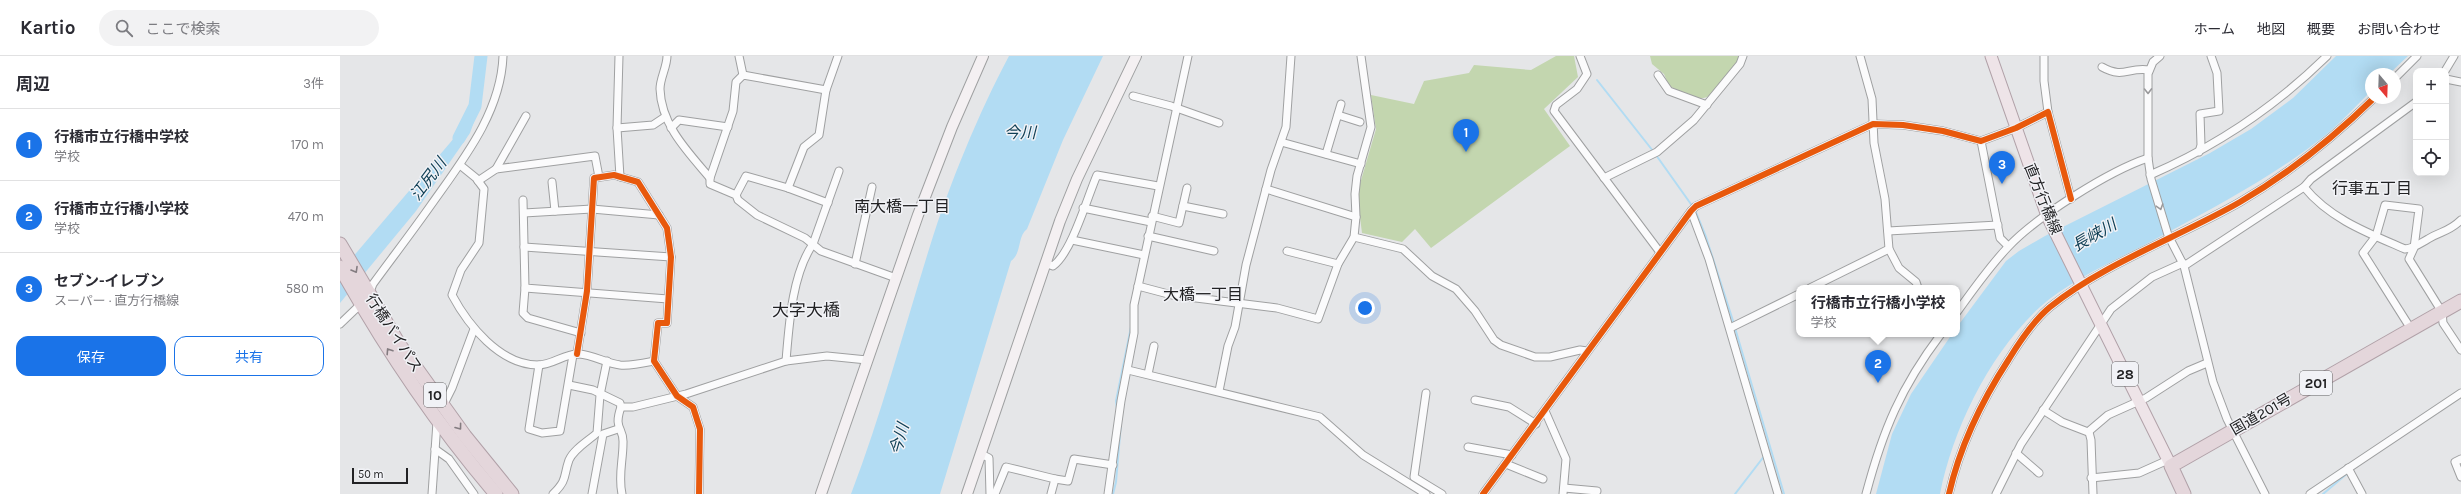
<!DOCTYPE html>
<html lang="ja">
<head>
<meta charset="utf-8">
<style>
  body { margin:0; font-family:Karla,"Noto Sans JP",sans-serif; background:#f2f2f3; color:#2b2b33 }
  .controls { position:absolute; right:12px; top:12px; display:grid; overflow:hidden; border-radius:8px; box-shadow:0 4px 16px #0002 }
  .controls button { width:36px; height:36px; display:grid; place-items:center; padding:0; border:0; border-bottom:1px solid #e1e1e2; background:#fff; color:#2b2b33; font:20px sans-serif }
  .compass { position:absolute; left:2025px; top:12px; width:36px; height:36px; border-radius:50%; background:#fff; box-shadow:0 4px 16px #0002; rotate:161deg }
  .scale { position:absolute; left:12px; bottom:10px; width:56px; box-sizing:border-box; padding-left:4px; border:2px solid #222224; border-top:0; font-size:11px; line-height:14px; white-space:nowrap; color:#222224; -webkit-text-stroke:3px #f1f2f6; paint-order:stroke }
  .you { position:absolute; left:1025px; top:252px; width:14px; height:14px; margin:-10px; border:3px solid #fff; border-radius:50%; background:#1a73e8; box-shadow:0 0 0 6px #1a73e833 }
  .badge { display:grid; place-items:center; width:26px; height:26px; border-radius:50%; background:#1a73e8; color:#fff; font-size:13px; font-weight:700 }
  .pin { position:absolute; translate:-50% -33px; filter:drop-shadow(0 1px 2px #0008) }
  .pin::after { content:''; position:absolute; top:21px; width:14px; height:12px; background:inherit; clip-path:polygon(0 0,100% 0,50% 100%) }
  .popup { position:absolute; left:1456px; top:229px; width:164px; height:52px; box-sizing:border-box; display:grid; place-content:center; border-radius:8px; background:#fff; filter:drop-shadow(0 1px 3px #0005); font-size:13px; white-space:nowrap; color:#7c7c81 }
  .popup b { font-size:15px; color:#2b2b33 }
  .popup::after { content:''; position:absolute; left:50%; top:100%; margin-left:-8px; border:8px solid transparent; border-top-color:#fff }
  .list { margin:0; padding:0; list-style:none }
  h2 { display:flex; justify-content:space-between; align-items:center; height:52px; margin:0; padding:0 16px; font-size:17px }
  h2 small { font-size:13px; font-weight:400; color:#7c7c81 }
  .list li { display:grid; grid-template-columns:26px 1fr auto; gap:12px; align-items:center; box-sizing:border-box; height:72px; padding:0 16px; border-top:1px solid #e1e1e2 }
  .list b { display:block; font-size:15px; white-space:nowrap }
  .list p { margin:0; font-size:13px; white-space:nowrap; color:#7c7c81 }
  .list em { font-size:13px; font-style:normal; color:#7c7c81 }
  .actions { display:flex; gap:8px; padding:12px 16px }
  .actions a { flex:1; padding:9px 0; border:1px solid #1a73e8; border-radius:12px; text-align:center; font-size:14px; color:#1a73e8 }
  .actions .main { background:#1a73e8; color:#fff }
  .icon { flex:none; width:22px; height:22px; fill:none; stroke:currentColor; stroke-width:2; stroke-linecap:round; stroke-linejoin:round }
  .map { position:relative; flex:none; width:2121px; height:438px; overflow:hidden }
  header { display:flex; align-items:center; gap:24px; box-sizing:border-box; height:56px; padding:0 20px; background:#fff; border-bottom:1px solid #e1e1e2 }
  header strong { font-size:19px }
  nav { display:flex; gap:22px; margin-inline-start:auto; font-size:14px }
  .search { width:280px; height:36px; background:#f2f2f3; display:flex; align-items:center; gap:10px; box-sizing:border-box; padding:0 14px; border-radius:22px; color:#7c7c81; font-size:15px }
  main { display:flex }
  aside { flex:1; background:#fff }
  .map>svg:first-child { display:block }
</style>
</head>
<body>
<header>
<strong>Kartio</strong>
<div class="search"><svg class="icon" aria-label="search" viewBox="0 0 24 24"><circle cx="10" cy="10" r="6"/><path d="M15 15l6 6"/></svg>ここで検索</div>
<nav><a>ホーム</a><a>地図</a><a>概要</a><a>お問い合わせ</a></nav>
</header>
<main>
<aside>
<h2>周辺<small>3件</small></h2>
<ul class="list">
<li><span class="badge">1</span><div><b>行橋市立行橋中学校</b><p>学校</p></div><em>170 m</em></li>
<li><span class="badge">2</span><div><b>行橋市立行橋小学校</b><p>学校</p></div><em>470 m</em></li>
<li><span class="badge">3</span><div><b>セブン-イレブン</b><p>スーパー · 直方行橋線</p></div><em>580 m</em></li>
</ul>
<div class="actions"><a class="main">保存</a><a>共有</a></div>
</aside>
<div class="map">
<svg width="2121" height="438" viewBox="0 0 2121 438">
  <rect width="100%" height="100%" fill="#e5e6e8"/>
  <g fill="#c3d6af">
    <polygon points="1216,0 1234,0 1238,21 1204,53 1230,90 1091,192 1075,173 1062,186 1022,177 1017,138 1036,73 1031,39 1074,48 1084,25 1129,17 1134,9 1191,14"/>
    <path d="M 1310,0 L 1399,0 L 1400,2 L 1370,39 C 1359,48 1341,35 1329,30 L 1324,18 L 1312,8 Z"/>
  </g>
  <g fill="#b2dcf3">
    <path d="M 669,0 L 763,0 L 723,84 L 687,173 C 677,181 682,197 671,205 L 600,438 L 511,438 C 542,357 564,273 590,190 C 609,129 639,56 669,0 Z"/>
    <path d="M 1996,0 L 2068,0 L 2049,18 L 2031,18 L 2031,35 C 2016,50 2002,65 1987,78 C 1937,118 1881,148 1825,178 C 1785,200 1734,221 1700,251 C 1650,297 1613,372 1600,438 L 1536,438 L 1552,378 L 1571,338 L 1612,278 L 1617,278 L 1617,271 L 1666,205 L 1679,195 L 1705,180 L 1870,97 L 1911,73 L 1953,42 Z"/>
    <polygon points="138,54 130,77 76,155 0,247 0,216"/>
  </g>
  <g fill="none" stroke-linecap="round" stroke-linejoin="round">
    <g stroke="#b2dcf3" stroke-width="2">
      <polyline points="1257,24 1313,95"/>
      <polyline points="1316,99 1353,151"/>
      <polyline points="1355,154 1366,181 1394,268"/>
      <polyline points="1395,272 1444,438"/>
      <polyline points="777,353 776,345 791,271"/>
      <polyline points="773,438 776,426 781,367"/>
      <polyline points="1395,438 1425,399"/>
      <polyline points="1983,438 2009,416"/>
    </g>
    <polyline stroke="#b2dcf3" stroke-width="13" points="119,82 135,50 141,0"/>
    <defs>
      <g id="street">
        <polyline points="279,0 277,72 280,121"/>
        <path d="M 327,0 C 327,11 320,22 320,33 C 321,69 348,96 370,122"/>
        <polyline points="399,0 403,19"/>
        <polyline points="1240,0 1247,18 1237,33 1216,49 1214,55 1319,195"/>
        <polyline points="1520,0 1532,43 1534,87 1545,143 1549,193 1559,212 1576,226 1578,232"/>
        <polyline points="1704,0 1704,25 1708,56"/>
        <polyline points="1820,0 1813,6 1808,18 1808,102 1811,123 1828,179 1844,210 1873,326 1887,363 1925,438"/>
        <path d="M 1762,11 C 1784,23 1787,11 1809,14"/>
        <polyline points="2105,15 2114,0"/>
        <polyline points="1318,19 1329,35 1367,49"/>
        <polyline points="2055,22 2077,0"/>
        <polyline points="2106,23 2121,26"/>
        <polyline points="486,34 498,0"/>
        <polyline points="793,40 831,50 879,67"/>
        <polyline points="998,59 1020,66"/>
        <polyline points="277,72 313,69 325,61"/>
        <polyline points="331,72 339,64 388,71"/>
        <polyline points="1641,85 1660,182 1668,190"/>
        <polyline points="941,86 1021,108"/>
        <polyline points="1859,96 1861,89 1860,58 1879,55 1877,17 1871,0"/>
        <polyline points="986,98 1001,48"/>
        <path d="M 120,109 L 136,122 L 144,133 L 139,187 L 121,214 L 112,239 C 128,269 160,309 198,309 C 213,309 225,297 239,298 C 253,299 266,307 280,309 C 291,310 304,307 314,305"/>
        <polyline points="156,113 186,60"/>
        <path d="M 1810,119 C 1877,90 1935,51 1987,0"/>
        <polyline points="1264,122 1317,96 1354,64 1400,8 1403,0"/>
        <polyline points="138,125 156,113 255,100 259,121"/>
        <polyline points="212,126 215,155"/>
        <path d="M 1964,131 C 1990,163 2028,177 2065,193 C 2075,192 2079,188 2088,183 C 2101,175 2109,176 2121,164"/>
        <polyline points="448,132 464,91 479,79 486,34 403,19 396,26 393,55 370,122 370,128 396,139 398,144 417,159 465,182 481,195 556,222"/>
        <polyline points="396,139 406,120 448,132 488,147"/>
        <polyline points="183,144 185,232 328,243"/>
        <polyline points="843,150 883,158"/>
        <polyline points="743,152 811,166"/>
        <polyline points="1351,155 1369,203 1438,438"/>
        <polyline points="184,157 252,153 319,159"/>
        <polyline points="812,160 839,167 847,132"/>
        <polyline points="1016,161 1015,138 1017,120 1031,71 1021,0"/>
        <polyline points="1548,175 1658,169"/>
        <polyline points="808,180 874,195"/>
        <polyline points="1014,181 1063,193 1092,220 1116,233 1135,255 1154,284 1161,289 1195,301 1210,301 1240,294 1247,295"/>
        <polyline points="732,184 804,199"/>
        <polyline points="184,191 331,201"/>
        <polyline points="947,195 998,208"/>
        <path d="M 705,207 L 713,210 C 732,196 747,142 757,119 L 818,130"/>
        <polyline points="515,208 532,131"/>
        <polyline points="1844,210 1964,131 1971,123 2076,46"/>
        <polyline points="798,230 832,239 937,252 978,263 998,208 1014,181 1016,161 926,133"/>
        <polyline points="185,232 183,257 188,262 241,277"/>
        <polyline points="1470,232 1549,193"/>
        <path d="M 29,238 L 33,228 C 52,202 72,176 91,149 C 122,105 161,57 163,0"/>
        <path d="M 1617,256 C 1633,234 1649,211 1668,191 C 1696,161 1769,115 1808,102"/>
        <polyline points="0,268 23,246"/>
        <polyline points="1390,272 1459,238"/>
        <polyline points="2071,273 2023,197 2036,180 2045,149 2079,153 2074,192 2069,203 2102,256 2103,267 2121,294"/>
        <polyline points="237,298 247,235 254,122 274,119 298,126 327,172 331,201 327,267 318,267 314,305 337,340 353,351 360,373 359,438"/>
        <path d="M 446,305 C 449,269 452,218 473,188 L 499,115"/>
        <polyline points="199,309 189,373 202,377 220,375 233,299"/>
        <polyline points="788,314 980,361 1023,399 1086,438"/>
        <polyline points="808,318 814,290"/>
        <polyline points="229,329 253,334 280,347 281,351 293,351 346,338 446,305 487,300 527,304"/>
        <polyline points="879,335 888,290 895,271 906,209 931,114 946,71 951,0"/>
        <polyline points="1086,337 1074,421 1102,438"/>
        <polyline points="1135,344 1169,351 1196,368"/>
        <polyline points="103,350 112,332 134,273"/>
        <path d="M 281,351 C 273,374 284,371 283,387 C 283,405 278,420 282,438"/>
        <polyline points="1703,354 1722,366 1748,376 1768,359 1806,342 1848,315 1867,307"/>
        <polyline points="1205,355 1226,403 1223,438"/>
        <polyline points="1749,376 1751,384 1753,438"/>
        <polyline points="1128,391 1172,399"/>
        <polyline points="95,393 109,403 134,438"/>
        <polyline points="1676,397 1699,417"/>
        <polyline points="641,398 649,402 650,438"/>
        <polyline points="2121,403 2115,406 2121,421"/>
        <polyline points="1166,408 1203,423"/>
        <polyline points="2008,412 2022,438"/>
        <polyline points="1751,422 1799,417 1828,404"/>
        <polyline points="715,423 728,425 734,403 773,409"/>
        <polyline points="1224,432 1257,435"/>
        <polyline points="92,438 97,366"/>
        <path d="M 213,438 C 228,423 223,421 229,404 C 234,393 248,385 257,377 L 260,339 L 267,305"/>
        <polyline points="252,438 263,378 278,373"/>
        <polyline points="655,438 666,411 715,423 711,438"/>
        <polyline points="768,438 781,345 794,277 794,249 848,0"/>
        <polyline points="1143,438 1351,155 1356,150 1533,68 1563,69 1603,75 1641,85 1676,72 1708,56 1731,143"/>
        <path d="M 1526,438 C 1543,374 1561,331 1601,278"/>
        <path d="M 1609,438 C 1620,389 1641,346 1669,303 C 1680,285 1693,265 1710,251 C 1763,208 1841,180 1900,146 C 1950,117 1993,82 2034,42"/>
        <polyline points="1656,438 1681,388 1771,253 1812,221 1843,207"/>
        <polyline points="1970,438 2121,337"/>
      </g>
      <g id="secondary">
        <polyline points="481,438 578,159 612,71 643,0"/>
        <polyline points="627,438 720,165 737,123 796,0"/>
      </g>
      <polyline id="primary" points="1651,0 1707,160 1831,410"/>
      <g id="highway">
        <polyline points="0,188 59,288 125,380 172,438"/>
        <path d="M 0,211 C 45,292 96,368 156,438"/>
        <polyline points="1844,438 1831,410 2121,245"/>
      </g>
    </defs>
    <use href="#street" stroke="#9fa0a1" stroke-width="9"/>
    <use href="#secondary" stroke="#9fa0a1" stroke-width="12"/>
    <use href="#primary" stroke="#b1a1a8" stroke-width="13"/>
    <use href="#highway" stroke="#b1a1a8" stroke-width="15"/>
    <use href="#street" stroke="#fbfbfc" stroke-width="7"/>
    <use href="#secondary" stroke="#f4f0f2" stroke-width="10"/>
    <use href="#primary" stroke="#eee4e8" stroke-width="11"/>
    <use href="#highway" stroke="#e4d6db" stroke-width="13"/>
    <defs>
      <g id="cycleway">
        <polyline points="237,298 247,235 254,122 274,119 298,126 327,172 331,201 327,267 318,267 314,305 337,340 353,351 360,373 359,438"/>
        <polyline points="1143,438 1351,155 1356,150 1533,68 1563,69 1603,75 1641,85 1676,72 1708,56 1731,143"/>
        <path d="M 1609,438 C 1620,389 1641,346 1669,303 C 1680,285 1693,265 1710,251 C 1763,208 1841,180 1900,146 C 1950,117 1993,82 2034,42"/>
      </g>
    </defs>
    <use href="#cycleway" stroke="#f1f2f6" stroke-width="8"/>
    <use href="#cycleway" stroke="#e8590c" stroke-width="6"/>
  </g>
  <defs><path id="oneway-chevron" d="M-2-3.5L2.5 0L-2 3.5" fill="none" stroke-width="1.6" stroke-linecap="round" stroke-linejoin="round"/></defs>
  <g stroke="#99999b">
    <use href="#oneway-chevron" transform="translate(1808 35) rotate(89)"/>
    <use href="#oneway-chevron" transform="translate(1820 151) rotate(73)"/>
  </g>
  <g stroke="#837c80">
    <use href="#oneway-chevron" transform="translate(15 214) rotate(60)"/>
    <use href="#oneway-chevron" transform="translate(49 295) rotate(-123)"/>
    <use href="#oneway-chevron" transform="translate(119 371) rotate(53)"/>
  </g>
  <g text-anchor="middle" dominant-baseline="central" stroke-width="3" stroke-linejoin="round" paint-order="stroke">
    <g fill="#f1f2f6" stroke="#606063" stroke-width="1">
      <rect x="1772" y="306" width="26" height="24" rx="3"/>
      <rect x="1960" y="315" width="32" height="24" rx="3"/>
      <rect x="84" y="327" width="22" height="24" rx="3"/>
    </g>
    <g font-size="14" font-weight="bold" fill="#222224">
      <text x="1785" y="318">28</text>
      <text x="1976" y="327">201</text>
      <text x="95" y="339">10</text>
    </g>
    <g font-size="15" fill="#222224" stroke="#f1f2f6">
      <text transform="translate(1703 143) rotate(68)">直方行橋線</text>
      <text transform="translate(54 277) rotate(57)">行橋バイパス</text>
      <text transform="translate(1921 358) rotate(-30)">国道201号</text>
    </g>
    <g font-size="16" font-style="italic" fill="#0d3d53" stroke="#f1f2f6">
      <text x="680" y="76">今川</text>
      <text transform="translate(88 123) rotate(-53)">江尻川</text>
      <text transform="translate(1754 179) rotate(-30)">長峡川</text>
      <text transform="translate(559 383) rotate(-74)">今川</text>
    </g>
    <g font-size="16" fill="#222224" stroke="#f1f2f6">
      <text x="2032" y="132">行事五丁目</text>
      <text x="562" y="150">南大橋一丁目</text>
      <text x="863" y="238">大橋一丁目</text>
    </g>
    <g font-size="17" fill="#222224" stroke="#f1f2f6">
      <text x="466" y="254">大字大橋</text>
    </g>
  </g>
</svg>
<div class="controls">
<button>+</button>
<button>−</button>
<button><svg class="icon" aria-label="locate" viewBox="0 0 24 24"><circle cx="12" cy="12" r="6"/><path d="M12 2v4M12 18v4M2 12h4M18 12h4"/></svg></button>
</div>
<svg class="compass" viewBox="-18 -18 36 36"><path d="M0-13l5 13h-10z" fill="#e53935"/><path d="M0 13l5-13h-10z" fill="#7c7c81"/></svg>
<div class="scale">50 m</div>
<div class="you"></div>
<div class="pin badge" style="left:1126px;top:96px">1</div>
<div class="pin badge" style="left:1538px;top:327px">2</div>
<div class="popup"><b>行橋市立行橋小学校</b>学校</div>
<div class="pin badge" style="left:1662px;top:128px">3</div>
</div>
</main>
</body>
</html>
